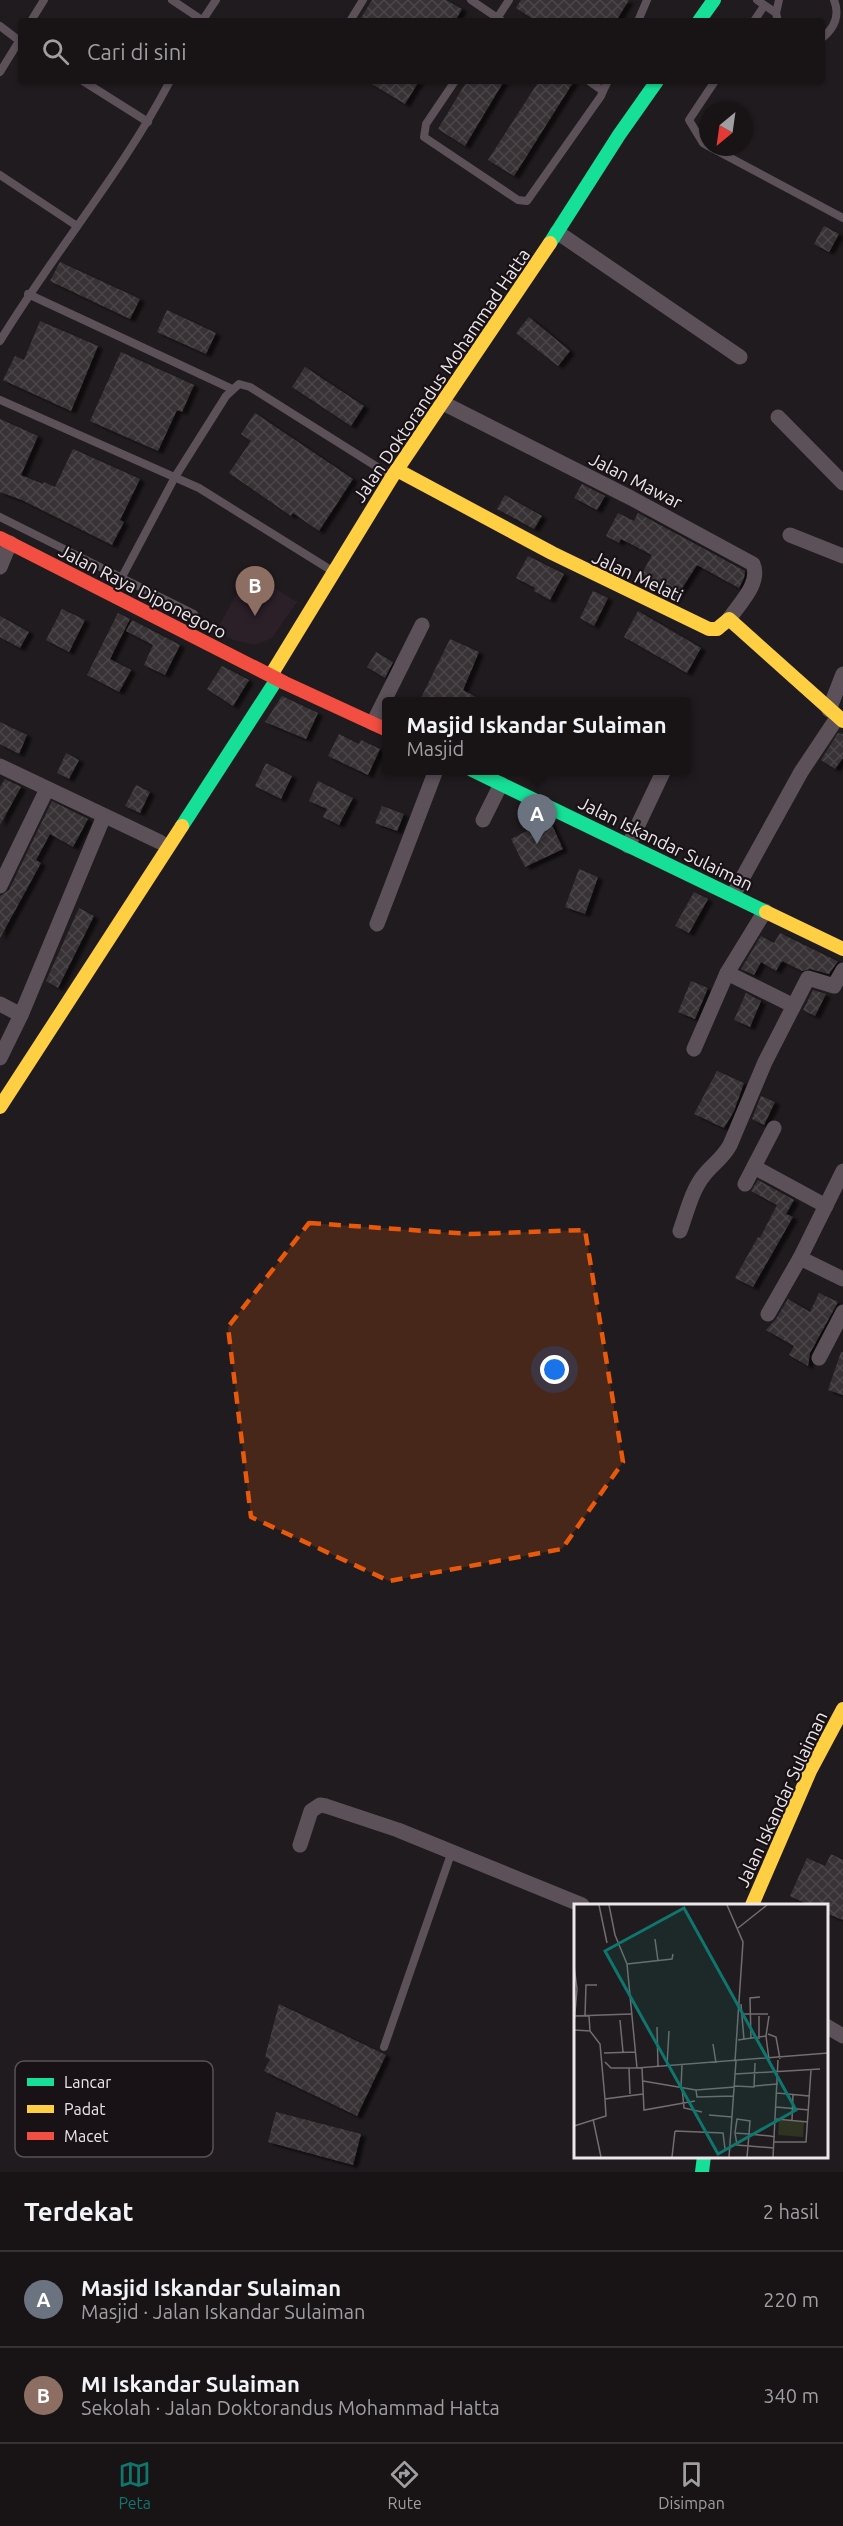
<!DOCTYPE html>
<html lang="id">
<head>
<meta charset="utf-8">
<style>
  body { margin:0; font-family:Ubuntu,sans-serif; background:#211d1f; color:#f1f3f6 }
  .compass { position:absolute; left:699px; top:102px; width:54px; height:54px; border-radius:50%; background:#181416; box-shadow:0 2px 4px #0004; rotate:209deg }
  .you { position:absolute; left:555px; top:1370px; width:21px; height:21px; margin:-15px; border:4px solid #fff; border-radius:50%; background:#1a73e8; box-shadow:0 0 0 9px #1a73e833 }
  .badge { display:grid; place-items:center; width:39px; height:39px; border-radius:50%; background:#0f766e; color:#fff; font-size:20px; font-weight:700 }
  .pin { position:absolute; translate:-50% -50px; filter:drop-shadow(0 2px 3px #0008) }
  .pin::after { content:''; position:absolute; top:32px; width:21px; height:18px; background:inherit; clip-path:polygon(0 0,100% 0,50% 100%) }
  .popup { position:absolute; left:382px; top:697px; width:309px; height:78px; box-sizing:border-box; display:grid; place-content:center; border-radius:6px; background:#181416; filter:drop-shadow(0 2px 4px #0005); font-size:20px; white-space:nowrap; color:#9f9ea1 }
  .popup b { font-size:22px; color:#f1f3f6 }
  .popup::after { content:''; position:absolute; left:50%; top:100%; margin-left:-12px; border:12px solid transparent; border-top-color:#181416 }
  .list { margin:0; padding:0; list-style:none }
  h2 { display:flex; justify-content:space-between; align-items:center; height:78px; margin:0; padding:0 24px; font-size:26px }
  h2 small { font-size:20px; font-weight:400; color:#9f9ea1 }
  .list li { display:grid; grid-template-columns:39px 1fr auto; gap:18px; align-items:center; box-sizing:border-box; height:96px; padding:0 24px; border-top:2px solid #363335 }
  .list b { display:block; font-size:22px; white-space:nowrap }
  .list p { margin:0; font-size:20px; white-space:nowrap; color:#9f9ea1 }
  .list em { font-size:20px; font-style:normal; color:#9f9ea1 }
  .icon { flex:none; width:33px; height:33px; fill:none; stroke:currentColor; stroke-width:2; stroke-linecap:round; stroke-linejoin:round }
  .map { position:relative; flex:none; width:843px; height:2172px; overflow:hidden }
  .search { position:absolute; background:#181416; box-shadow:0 2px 4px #0004; left:18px; right:18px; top:18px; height:66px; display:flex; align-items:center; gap:15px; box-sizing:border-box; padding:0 21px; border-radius:6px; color:#9f9ea1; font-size:22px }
  .sheet { height:270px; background:#181416 }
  nav { display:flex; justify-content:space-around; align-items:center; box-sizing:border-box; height:84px; border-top:2px solid #363335; background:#181416; font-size:16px; color:#9f9ea1 }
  nav a { display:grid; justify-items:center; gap:3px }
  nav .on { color:#0f766e }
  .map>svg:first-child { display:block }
</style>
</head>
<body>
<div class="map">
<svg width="843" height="2172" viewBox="0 0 843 2172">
  <defs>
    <pattern id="building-cross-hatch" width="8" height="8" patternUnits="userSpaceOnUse" patternTransform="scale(1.5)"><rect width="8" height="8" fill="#373336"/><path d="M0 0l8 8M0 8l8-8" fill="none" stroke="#4a474a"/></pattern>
    <filter id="shadow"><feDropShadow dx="5" dy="3" stdDeviation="1.5" flood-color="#0009"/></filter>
  </defs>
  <rect width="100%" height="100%" fill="#201b1e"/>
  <polygon fill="#2b1f28" points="249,572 297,602 272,638 255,645 233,640 216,631"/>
  <g fill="url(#building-cross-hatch)" filter="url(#shadow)">
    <polygon points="372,0 446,0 462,9 455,21 359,21"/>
    <polygon points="521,0 629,0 616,21 536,21 516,8"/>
    <polygon points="367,81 419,81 405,104"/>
    <polygon points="467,81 504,81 465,146 438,129"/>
    <polygon points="539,81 574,81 514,176 488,160"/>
    <polygon points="824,226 839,234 829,252 814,244"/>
    <polygon points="60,262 140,299 130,319 50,281"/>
    <polygon points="167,310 216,333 206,354 157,332"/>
    <polygon points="529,317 570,351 558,366 516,333"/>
    <polygon points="40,321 98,346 71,411 3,380 15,356 24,360"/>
    <polygon points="121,352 194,385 182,412 177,410 158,451 90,421"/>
    <polygon points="305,367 364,406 351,426 292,387"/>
    <polygon points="255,413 353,479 319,531 293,513 291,516 229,473 251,441 241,434"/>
    <polygon points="0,419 38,436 21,475 43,484 44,482 55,487 73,449 140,479 120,520 124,522 112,545 22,500 0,492"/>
    <polygon points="582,484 605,496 597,510 574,498"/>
    <polygon points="505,495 542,516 534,529 497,509"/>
    <polygon points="618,513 634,521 638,513 745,571 744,578 739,588 697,565 675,599 638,581 652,555 621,539 619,543 606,536"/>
    <polygon points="528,556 564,574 550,600 534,591 535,588 516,578"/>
    <polygon points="593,591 608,598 594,626 580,618"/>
    <polygon points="62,609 85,620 69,652 46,640"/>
    <polygon points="638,611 701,648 687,673 624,637"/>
    <polygon points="118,613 130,619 110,659 131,670 119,692 87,675"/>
    <polygon points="0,616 29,632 20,648 0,637"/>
    <polygon points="132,620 180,645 165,675 144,665 153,645 126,631"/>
    <polygon points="450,639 479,652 463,690 485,702 419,702"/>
    <polygon points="376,652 393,662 385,678 367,667"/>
    <polygon points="222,666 249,680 233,706 207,689"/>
    <polygon points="282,696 318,713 306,739 265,722"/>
    <polygon points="0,722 27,735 19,754 0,744"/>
    <polygon points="838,733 843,734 843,758 835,769 821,760"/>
    <polygon points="339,734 359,744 361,740 380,749 368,775 328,756"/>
    <polygon points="66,753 79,760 69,779 57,773"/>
    <polygon points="266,763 292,776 281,799 255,786"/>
    <polygon points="5,779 21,787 0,825 0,787"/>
    <polygon points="318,781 353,798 339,825 323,817 327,809 309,801"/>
    <polygon points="136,785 150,792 140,813 125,806"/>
    <polygon points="52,801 88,819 73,847 50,834 36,860 41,863 0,938 0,896 9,890"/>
    <polygon points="382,806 404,814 397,831 375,823"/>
    <polygon points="547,821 551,823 563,849 525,867 511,839"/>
    <polygon points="579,869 598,877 585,914 565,907"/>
    <polygon points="694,892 708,899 689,933 675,926"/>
    <polygon points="79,908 94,916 58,988 46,981"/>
    <polygon points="780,933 837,961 838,961 829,974 810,969 802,971 782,961 776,971 761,962 754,975 741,969 761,936 774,943"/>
    <polygon points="691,981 708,988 695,1019 678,1012"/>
    <polygon points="813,990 826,994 815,1016 803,1010"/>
    <polygon points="746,993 761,1001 750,1027 734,1020"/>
    <polygon points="717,1071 744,1083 734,1111 724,1128 694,1114"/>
    <polygon points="761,1096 775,1102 764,1125 752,1119"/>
    <polygon points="758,1180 794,1200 786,1214 793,1217 753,1287 735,1278 758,1237 760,1238 777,1205 751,1191"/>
    <polygon points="819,1293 838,1302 810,1353 808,1366 789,1355 794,1346 766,1330 776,1319 788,1299 810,1312"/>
    <polygon points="841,1352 843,1352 843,1395 828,1390"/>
    <polygon points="831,1854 843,1860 843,1920 826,1913 826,1905 809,1905 790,1896 807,1858 825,1866"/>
    <polygon points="279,2004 386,2055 357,2116 264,2071 270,2059 265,2057"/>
    <polygon points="276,2112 361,2134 353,2165 268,2142"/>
  </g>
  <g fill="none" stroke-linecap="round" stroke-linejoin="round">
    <g stroke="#5c5159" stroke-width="8">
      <polyline points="172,0 202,20"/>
      <polyline points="471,0 502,21"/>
      <polyline points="757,0 776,13"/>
      <polyline points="496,20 509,0"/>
      <polyline points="31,21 44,0"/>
      <polyline points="202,21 216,0"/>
      <polyline points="350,21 363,0"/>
      <polyline points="638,21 647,0"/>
      <polyline points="754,21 764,6"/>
      <polyline points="778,21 776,13 779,0"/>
      <polyline points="0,26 21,42"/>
      <path d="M 822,38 C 835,28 840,15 834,0"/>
      <polyline points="0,72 21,38"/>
      <polyline points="83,81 148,122"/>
      <polyline points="455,81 426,124 424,137 518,200 527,201 601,96 603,91 589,81"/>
      <polyline points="603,91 608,81"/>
      <polyline points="708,146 703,143 689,120 715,81"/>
      <polyline points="710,147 843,218"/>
      <polyline points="0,175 77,226"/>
      <polyline points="28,294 232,389"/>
      <path d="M 0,341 C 54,252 122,173 170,81"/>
      <polyline points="0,400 199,488 334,572"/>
      <polyline points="0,517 194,614"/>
      <polyline points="122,577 175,477 226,396 239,384 250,387 390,475"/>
      <polyline points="384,2047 452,1851"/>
    </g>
    <g stroke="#5c5159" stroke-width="15">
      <polyline points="557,232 740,357"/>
      <path d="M 443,403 L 631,498 L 753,564 C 761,583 740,603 729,619"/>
      <polyline points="778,417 843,483"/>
      <polyline points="790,535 843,556"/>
      <polyline points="0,567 10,543"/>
      <polyline points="829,710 843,674"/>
      <polyline points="373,723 422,625"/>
      <polyline points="0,766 160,842"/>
      <polyline points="483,820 501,784"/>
      <polyline points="628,846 664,770"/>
      <polyline points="0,886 47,789"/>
      <polyline points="733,895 801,772 837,718"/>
      <polyline points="377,924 436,770"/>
      <polyline points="727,973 792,1005"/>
      <polyline points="0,1004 21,1015"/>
      <polyline points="694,1049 727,973 765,911"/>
      <polyline points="0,1058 21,1015 104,816"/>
      <polyline points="754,1167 826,1206"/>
      <polyline points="745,1184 774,1128"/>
      <path d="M 680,1231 C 687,1212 692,1189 705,1174 C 714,1163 722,1159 730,1145 L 765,1062 L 808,978 L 834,986 L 843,970"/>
      <polyline points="800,1258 843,1279"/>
      <polyline points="768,1314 800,1258 843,1171"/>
      <polyline points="819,1358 843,1312"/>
      <polyline points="300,1845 311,1811 320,1805 326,1806 398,1830 582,1905"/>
      <polyline points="826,2026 843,2036"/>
    </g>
    <g stroke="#16e098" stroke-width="14">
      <polyline points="699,21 714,0"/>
      <polyline points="550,243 619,135 657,81"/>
      <polyline points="472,770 766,912"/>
      <polyline points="182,826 277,679"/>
      <polyline points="702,2172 704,2156"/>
    </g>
    <g stroke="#ffcf43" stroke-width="14">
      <polyline points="397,470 552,553 709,629 717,629 729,619 843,721"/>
      <polyline points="271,675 392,477 550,243"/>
      <polyline points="766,912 843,949"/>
      <polyline points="0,1107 182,826"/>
      <polyline points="752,1905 810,1771 843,1709"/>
    </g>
    <polyline stroke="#f24e42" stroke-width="14" points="0,538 285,683 387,730"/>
  </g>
  <path fill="#e8590c" fill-opacity="0.2" stroke="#e8590c" stroke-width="4.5" stroke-dasharray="12 8" stroke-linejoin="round" d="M 309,1223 L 470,1234 L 585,1230 L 623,1462 L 562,1549 L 389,1581 L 251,1517 L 228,1327 Z"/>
  <g text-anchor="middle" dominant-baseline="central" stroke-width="4.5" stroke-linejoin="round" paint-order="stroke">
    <g font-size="18" fill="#ede7eb" stroke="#181116">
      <text transform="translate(441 375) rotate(-56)">Jalan Doktorandus Mohammad Hatta</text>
      <text transform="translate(636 480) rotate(27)">Jalan Mawar</text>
      <text transform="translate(638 576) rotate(25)">Jalan Melati</text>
      <text transform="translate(143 591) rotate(27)">Jalan Raya Diponegoro</text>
      <text transform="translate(666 843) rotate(26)">Jalan Iskandar Sulaiman</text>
      <text transform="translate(781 1799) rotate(-65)">Jalan Iskandar Sulaiman</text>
    </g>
  </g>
  <g transform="translate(574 1904)">
    <rect width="254" height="254" fill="#201b1e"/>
    <path d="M 205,216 L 230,218 L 229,233 L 204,231 Z" fill="#2e3421"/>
    <path fill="none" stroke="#726d70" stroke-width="1.5" d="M 25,1 L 33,39M 35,1 L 41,31 L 53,60 L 63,164 L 254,149M 153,1 L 169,38 L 161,157M 164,24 L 193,1M 81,35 L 84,57M 53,60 L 98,55 L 99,50M 0,62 L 3,85 L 0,120M 167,100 L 170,136M 168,110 L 194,110M 0,112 L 57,110M 11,112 L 12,81 L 23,81M 185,112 L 185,135M 46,116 L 49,148M 83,123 L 84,162M 0,126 L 16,127 L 15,112M 16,127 L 26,140 L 31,195M 194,130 L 202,133 L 206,155M 192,132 L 195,156M 177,135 L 176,94 L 186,93M 164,136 L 192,132 L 195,112M 139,140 L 142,159M 30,149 L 61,148M 31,158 L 37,164 L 63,164M 93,161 L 95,127M 55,164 L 56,190M 68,164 L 70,206 L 121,197M 161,170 L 246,165M 69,177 L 122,186 L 161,183M 161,182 L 180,183 L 181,159M 180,182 L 204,180M 107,183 L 108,161M 108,183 L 110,204 L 128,208M 122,186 L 123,193 L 160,192M 203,189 L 235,192M 202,203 L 235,206M 135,211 L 158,213M 19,215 L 27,253M 202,215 L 234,218M 218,216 L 219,190M 0,222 L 32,212 L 31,195 L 69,190M 101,227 L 149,229 L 151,245M 161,229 L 163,241 L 200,244M 200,238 L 232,238 L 237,166M 98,253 L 101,227M 155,253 L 162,157M 173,253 L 174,242 L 175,230 L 176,217 L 163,215 L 161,229 L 175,230 L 196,232 L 201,233M 199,253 L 204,156"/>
    <path fill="#0f766e" fill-opacity="0.15" stroke="#0f766e" stroke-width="3" d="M 110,4 L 222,206 L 144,250 L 31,47 Z"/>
    <rect width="254" height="254" fill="none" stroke="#ede7eb" stroke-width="3"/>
  </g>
  <rect x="15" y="2061" width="198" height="96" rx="9" fill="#181116" stroke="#585156" stroke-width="1.5"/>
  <rect x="27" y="2078" width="27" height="8" fill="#16e098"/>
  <rect x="27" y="2105" width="27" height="8" fill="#ffcf43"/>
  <rect x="27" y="2132" width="27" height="8" fill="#f24e42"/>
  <g font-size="16" fill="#ede7eb">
    <text x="64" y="2088">Lancar</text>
    <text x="64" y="2115">Padat</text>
    <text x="64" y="2142">Macet</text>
  </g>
</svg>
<svg class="compass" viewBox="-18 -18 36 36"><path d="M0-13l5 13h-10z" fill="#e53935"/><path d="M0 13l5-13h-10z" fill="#9f9ea1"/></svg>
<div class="you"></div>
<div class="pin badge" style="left:537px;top:844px;background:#6b7280">A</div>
<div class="popup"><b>Masjid Iskandar Sulaiman</b>Masjid</div>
<div class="pin badge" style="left:255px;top:616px;background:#8d6e63">B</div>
<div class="search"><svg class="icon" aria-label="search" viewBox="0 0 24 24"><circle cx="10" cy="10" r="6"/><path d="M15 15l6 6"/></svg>Cari di sini</div>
</div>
<section class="sheet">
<h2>Terdekat<small>2 hasil</small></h2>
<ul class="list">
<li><span class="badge" style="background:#6b7280">A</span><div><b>Masjid Iskandar Sulaiman</b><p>Masjid · Jalan Iskandar Sulaiman</p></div><em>220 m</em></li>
<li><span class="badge" style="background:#8d6e63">B</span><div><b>MI Iskandar Sulaiman</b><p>Sekolah · Jalan Doktorandus Mohammad Hatta</p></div><em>340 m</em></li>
</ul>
</section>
<nav>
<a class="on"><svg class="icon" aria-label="map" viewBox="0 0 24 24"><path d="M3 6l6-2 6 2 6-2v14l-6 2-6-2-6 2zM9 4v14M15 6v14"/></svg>Peta</a>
<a><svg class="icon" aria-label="directions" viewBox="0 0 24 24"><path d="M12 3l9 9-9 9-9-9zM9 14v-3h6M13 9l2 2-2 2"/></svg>Rute</a>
<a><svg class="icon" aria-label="saved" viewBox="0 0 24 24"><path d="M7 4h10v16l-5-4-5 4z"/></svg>Disimpan</a>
</nav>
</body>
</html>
